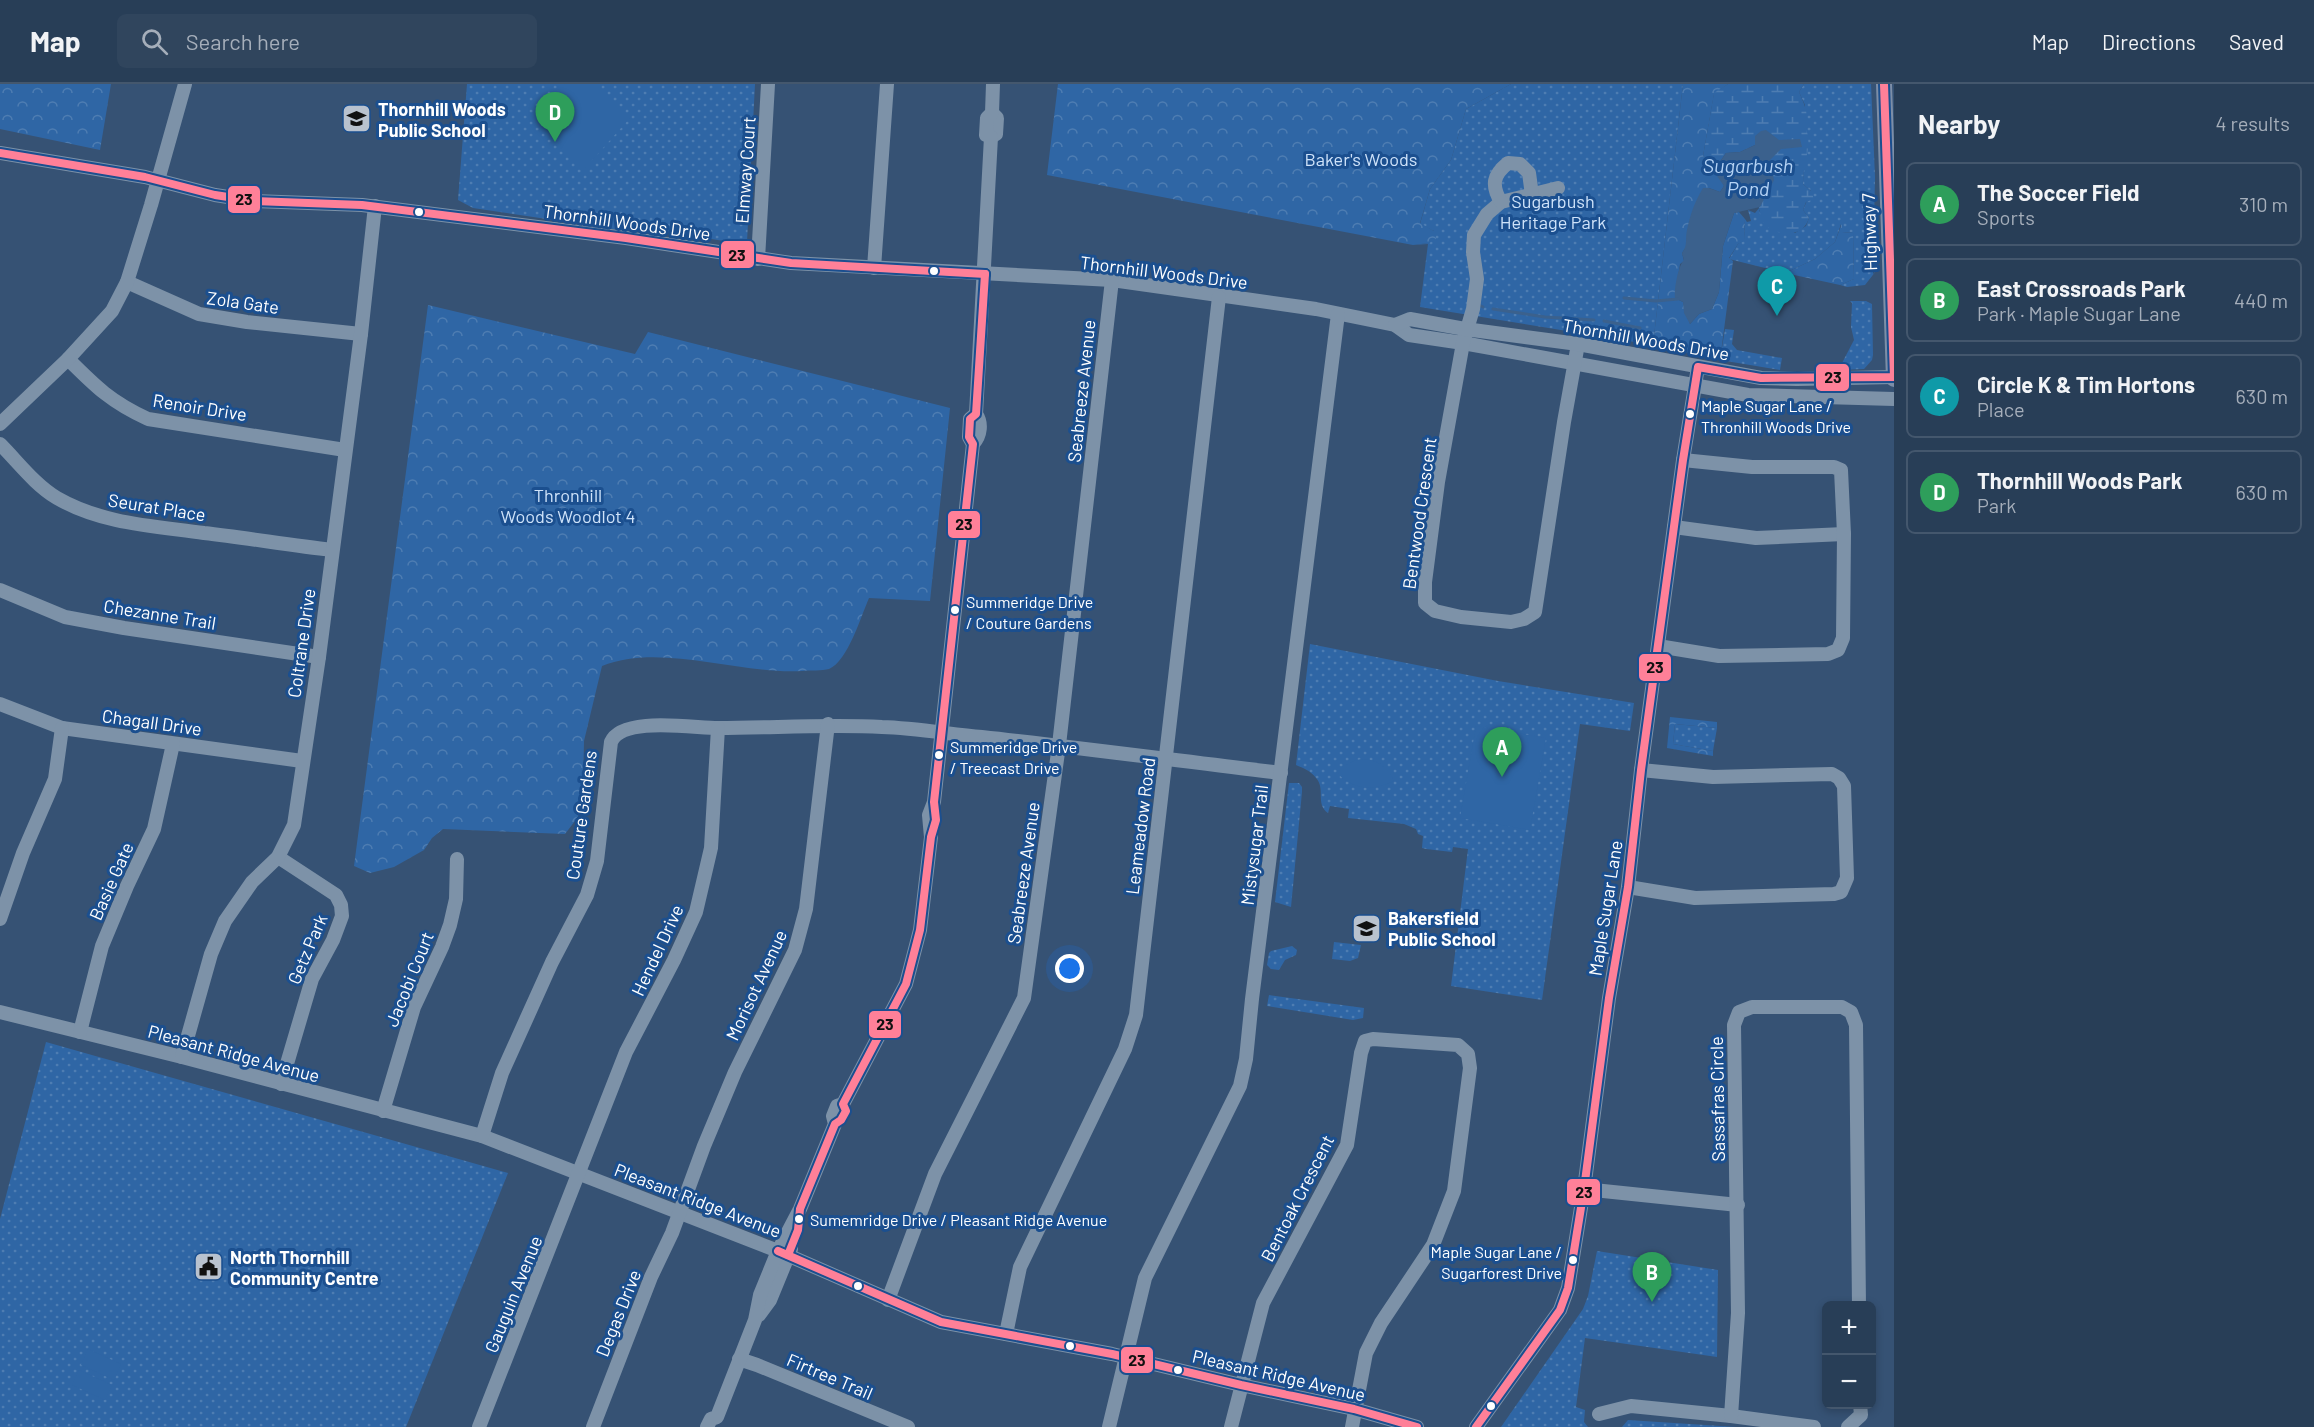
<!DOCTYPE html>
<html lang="en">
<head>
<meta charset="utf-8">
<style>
  body { margin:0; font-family:Barlow,sans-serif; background:#30455d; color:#f1f3f6 }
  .controls { position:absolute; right:18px; bottom:18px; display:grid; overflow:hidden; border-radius:9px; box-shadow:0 3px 9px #0003 }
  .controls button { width:54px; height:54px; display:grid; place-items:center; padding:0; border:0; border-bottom:2px solid #44576d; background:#283e57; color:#f1f3f6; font:30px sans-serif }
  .you { position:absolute; left:1070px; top:885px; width:21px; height:21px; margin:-15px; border:4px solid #fff; border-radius:50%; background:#1a73e8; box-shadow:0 0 0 9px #1a73e833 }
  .badge { display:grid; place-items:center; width:39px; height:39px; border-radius:50%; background:#b9c2ce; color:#fff; font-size:20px; font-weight:700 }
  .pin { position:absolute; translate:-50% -50px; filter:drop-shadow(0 2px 3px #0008) }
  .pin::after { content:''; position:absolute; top:32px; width:21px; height:18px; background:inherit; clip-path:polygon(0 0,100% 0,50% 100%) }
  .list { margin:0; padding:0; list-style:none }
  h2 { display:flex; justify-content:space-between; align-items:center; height:78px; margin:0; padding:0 24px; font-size:26px }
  h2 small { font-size:20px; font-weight:400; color:#a5aeba }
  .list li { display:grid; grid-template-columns:39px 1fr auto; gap:18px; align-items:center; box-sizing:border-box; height:84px; margin:0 12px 12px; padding:0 12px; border:2px solid #44576d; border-radius:9px }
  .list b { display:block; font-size:22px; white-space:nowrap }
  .list p { margin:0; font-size:20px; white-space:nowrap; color:#a5aeba }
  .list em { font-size:20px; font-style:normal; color:#a5aeba }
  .icon { flex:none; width:33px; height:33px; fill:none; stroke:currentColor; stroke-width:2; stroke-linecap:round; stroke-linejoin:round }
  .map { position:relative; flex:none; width:1894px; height:1343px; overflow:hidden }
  header { display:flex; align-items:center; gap:36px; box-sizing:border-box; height:84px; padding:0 30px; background:#283e57; border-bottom:2px solid #44576d }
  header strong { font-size:28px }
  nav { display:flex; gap:33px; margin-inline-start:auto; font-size:21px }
  .search { width:420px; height:54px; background:#30455d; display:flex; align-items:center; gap:15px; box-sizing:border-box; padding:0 21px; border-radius:9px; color:#a5aeba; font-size:22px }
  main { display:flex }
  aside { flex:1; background:#283e57 }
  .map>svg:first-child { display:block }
</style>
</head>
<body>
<header>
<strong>Map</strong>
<div class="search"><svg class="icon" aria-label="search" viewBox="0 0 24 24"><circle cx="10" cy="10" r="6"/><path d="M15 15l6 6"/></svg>Search here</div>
<nav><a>Map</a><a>Directions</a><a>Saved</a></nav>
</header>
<main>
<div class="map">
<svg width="1894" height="1343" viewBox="0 0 1894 1343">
  <defs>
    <pattern id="green-dots" width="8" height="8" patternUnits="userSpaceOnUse" patternTransform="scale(1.5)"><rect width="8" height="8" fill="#2f66a5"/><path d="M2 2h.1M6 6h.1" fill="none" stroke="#4e7db2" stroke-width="1.8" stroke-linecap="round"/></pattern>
    <pattern id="forest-crowns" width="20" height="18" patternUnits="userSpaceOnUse" patternTransform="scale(1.5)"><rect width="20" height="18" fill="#2f66a5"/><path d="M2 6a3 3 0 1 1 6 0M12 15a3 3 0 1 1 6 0" fill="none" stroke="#4e7db2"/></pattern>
    <pattern id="wetland-marsh" width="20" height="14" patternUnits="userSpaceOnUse" patternTransform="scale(1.5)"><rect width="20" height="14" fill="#2f66a5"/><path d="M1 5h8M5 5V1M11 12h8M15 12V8" fill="none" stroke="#4e7db2"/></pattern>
  </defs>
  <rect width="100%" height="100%" fill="#365274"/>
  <g fill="url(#green-dots)">
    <polygon points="467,0 755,0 747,158 743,160 629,142 627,147 473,124 458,116"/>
    <polygon points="1511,0 1683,0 1653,261 1420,223 1428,160 1413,161 1429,159 1434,147 1420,140 1430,105 1451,76 1466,25"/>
    <polygon points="1804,0 1871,0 1875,93 1873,190 1876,187 1865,201 1847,203 1840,201 1854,195 1853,148 1842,149 1841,140 1835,158 1815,175 1785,189 1729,175 1738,160 1744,156 1745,135 1747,138 1751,137 1748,126 1755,129 1760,123 1759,127 1795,149 1806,142 1809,134 1803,126 1811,107 1803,100 1805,21 1799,8"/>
    <polygon points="1850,217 1866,217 1872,220 1873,271 1872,276 1864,285 1839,286 1838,284 1841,281 1854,256 1851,243 1852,219"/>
    <polygon points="1725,245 1734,246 1732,260 1737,266 1782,274 1780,286 1720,276"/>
    <path d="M 1310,560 L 1498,597 L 1634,619 L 1630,647 L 1580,640 L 1542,916 L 1451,902 L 1468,765 L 1453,763 L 1452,768 L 1426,765 L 1422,764 L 1423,752 L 1418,750 L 1416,745 L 1404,740 L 1348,734 L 1349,725 L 1330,722 L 1328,729 C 1315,720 1326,705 1316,694 C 1311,687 1303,684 1296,681 Z"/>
    <polygon points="1675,640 1717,644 1713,667 1673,660"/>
    <polygon points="1289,699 1299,699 1302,703 1302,708 1291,823 1275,818"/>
    <polygon points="1334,858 1361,861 1358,874 1350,877 1332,875"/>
    <polygon points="1292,862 1297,866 1296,871 1285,876 1279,886 1271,885 1267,881 1269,869 1271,867"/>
    <polygon points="1269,911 1364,924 1363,934 1353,936 1267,922"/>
    <polygon points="46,958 508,1089 406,1343 0,1343 0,1135"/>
    <polygon points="1597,1167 1718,1186 1717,1273 1585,1254 1576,1323 1585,1326 1584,1338 1588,1343 1501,1343 1583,1225 1588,1212"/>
    <polygon points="1628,1336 1736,1343 1622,1343"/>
  </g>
  <g fill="url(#forest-crowns)">
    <polygon points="0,0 111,0 100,66 0,45"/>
    <polygon points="1058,0 1511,0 1466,25 1451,76 1430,105 1420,139 1434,147 1436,155 1429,159 1413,161 1047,91"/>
    <polygon points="1683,0 1728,0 1714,10 1703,72 1717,82 1724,102 1720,108 1709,104 1686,163 1682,169 1684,177 1680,180 1675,214 1683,218 1690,240 1699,230 1712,225 1719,208 1723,162 1734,129 1739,128 1745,135 1744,157 1738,160 1729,174 1733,177 1720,276 1653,261"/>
    <polygon points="1842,139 1842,149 1853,148 1854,195 1840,201 1785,189 1815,175 1835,158"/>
    <path d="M 428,221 L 635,270 L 648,248 L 950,324 L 930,517 L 869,514 C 861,532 848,577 829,585 C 822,587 810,586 802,587 C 741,591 660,558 602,582 L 584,657 L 583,705 L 578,733 L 565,750 L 443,745 L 432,754 L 424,766 L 394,783 L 370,789 L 354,782 Z"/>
    <polygon points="1670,633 1717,638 1717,644 1675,640 1673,660 1713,667 1713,672 1667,664"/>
  </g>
  <path fill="url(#wetland-marsh)" d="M 1728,0 L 1804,0 L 1799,8 C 1804,19 1810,32 1805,44 C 1814,58 1802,82 1803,100 L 1811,107 L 1814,115 L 1806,118 L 1803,126 L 1809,134 C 1806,143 1800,149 1789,149 C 1780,149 1770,147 1764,139 C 1755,126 1756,74 1756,56 L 1755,61 L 1740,68 L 1726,69 L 1717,82 L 1703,72 L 1714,9 Z"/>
  <g fill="#2f66a5">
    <polygon points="565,0 593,0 630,34 585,84 532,35"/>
    <polygon points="1476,642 1546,654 1530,746 1460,734"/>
    <path d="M 1364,675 C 1380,677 1387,683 1394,697 C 1373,707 1355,706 1338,690 C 1346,680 1352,676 1364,675 Z"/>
    <polygon points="88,1265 121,1280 114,1296 81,1281"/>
    <polygon points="79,1286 112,1301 105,1316 72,1301"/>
  </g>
  <path fill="#3b618d" d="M 1766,46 L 1779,56 L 1800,55 L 1802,63 L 1781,65 L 1770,76 L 1774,96 L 1760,123 L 1734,129 L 1723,162 L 1719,208 L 1712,225 L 1699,230 L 1690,240 L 1684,229 L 1683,218 L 1675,214 C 1674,205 1678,182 1684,176 L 1682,169 C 1688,162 1685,154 1687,146 C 1690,131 1695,117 1703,104 L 1709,104 L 1720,108 L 1724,102 L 1715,89 L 1719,79 L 1726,69 L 1740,68 L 1755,61 L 1755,52 L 1761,47 Z"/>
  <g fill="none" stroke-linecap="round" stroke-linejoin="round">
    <g stroke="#3b618d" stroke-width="3">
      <polyline points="1624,214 1656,217 1678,215"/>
      <polyline points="1481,222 1483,223"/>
      <polyline points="1493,225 1545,233 1594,236"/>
      <polyline points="1604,237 1640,244"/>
    </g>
    <g stroke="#7d92a8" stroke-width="14">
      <polyline points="991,53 996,50 997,34 992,29"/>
      <polyline points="0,69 145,93 215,111 254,117 362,121 626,154 791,179 1112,196 1316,225 1395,241 1409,251 1463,259 1748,311 1894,315"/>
      <polyline points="1558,104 1501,118 1487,130 1474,151 1473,168 1477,195 1473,225 1463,259 1438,398 1425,498 1425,519 1435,527 1461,533 1511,538 1524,535 1535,528 1564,338 1578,260"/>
      <path d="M 1501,118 C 1491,101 1493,91 1508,79 L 1520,80 L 1529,89 L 1532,111"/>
      <polyline points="758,175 768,0"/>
      <polyline points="874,184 887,0"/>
      <polyline points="127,198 199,230 247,238 361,250"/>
      <polyline points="1395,241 1410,235 1465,245 1578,260 1761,294 1797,295 1894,293"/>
      <path d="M 68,275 C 96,303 111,318 148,335 L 345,366"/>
      <polyline points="0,340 68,275 112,227 127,198 151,121 185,0"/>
      <path d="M 0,360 C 18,378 35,401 57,414 C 102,440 154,442 204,449 C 247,454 289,461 332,466"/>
      <polyline points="973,360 969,353 970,335 976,330"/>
      <polyline points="1674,443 1756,454 1844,450"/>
      <polyline points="0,506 65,533 124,544 319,573"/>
      <polyline points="1658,562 1719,572 1828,570 1838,566 1843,554 1844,450 1841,386 1834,383 1752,383 1683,376"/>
      <polyline points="0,620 62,644 302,677"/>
      <polyline points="278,773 336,811 341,821 342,832 333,856 312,895 281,1000"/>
      <polyline points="1628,803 1695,814 1834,810 1841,808 1847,794 1844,702 1839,694 1832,690 1713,693 1641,686"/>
      <polyline points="0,835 23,769 55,695 62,644"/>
      <polyline points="0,928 182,973 482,1052 778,1167 941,1238 1112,1270 1241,1301 1354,1325 1417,1343"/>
      <polyline points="80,948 102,862 127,802 154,745 173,660"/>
      <polyline points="182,973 211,870 225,837 252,798 278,773 294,741 319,573 361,250 375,122"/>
      <polyline points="383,1027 414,923 442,863 450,841 456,815 457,775"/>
      <path d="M 482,1052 L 502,989 L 552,878 L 587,811 L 597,777 L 611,658 C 622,632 693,644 718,644 C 773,644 827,640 882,643 C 915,644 949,650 982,653 C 1082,664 1181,677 1281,689"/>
      <polyline points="1584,1105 1738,1121"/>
      <polyline points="888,1216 935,1090 1024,914 1059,661 1112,196"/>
      <polyline points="759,1231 770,1216 791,1165"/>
      <polyline points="1006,1250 1020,1183 1125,965 1136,931 1219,213"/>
      <polyline points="739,1275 757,1281 908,1343"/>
      <polyline points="1599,1330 1631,1322 1731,1332 1814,1343"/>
      <polyline points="1731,1332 1738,1229 1734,941 1739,928 1752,923 1842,923 1851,928 1856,941 1859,1222"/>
      <polyline points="479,1343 626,968 674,876 696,828 711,764 718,644"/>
      <polyline points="593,1343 651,1193 672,1149 704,1062 735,988 795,866 806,825 828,640"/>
      <path d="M 707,1343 L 711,1335 L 717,1333 L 755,1236 L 760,1211 L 778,1167 L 800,1125 L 835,1040 L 833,1032 L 837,1022 L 843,1020 L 906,900 L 920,846 L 931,753 L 929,731 L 934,718 L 973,360 C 981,351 982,339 976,330 L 991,53 L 986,51 L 987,34 L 992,29 L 993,0"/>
      <polyline points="1109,1343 1145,1194 1240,1002 1246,975 1252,915 1338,230"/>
      <polyline points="1231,1343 1263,1219 1347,1061 1361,969 1365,957 1373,955 1458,961 1468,970 1470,984 1454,1107 1433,1161 1381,1239 1366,1269 1352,1343"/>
      <polyline points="1476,1343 1560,1226 1568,1204 1584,1105 1609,914 1628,803 1641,686 1683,376 1698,283"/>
      <polyline points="1848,1343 1861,1331 1860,1320"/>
    </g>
    <polyline stroke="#7d8ea7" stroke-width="16" points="1884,0 1894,295"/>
    <defs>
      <g id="bus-1">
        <polyline points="0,69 145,93 215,111 254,117 362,121 626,154 791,179 985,190"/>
        <polyline points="778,1167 941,1238 1112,1270 1241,1301 1354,1325 1417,1343"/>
        <polyline points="788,1171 798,1146 800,1125 835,1040 841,1036 846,1027 843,1020 906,900 920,846 931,753 936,736 934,718 973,360 969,353 970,335 976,330 985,190"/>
        <polyline points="1476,1343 1560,1226 1568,1204 1584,1105 1609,914 1628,803 1641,686 1683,376 1698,283 1761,294 1894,293 1884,0"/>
      </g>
    </defs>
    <use href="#bus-1" stroke="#1b4f8f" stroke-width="12"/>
    <use href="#bus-1" stroke="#ff8098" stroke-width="8"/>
  </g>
  <defs>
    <symbol id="school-square" viewBox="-11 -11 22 22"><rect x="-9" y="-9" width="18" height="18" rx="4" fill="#b9c2ce" stroke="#1b4f8f"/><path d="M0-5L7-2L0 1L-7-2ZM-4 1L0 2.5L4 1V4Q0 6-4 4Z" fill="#111"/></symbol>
    <symbol id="civic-square" viewBox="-11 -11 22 22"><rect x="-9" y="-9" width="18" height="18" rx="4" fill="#b9c2ce" stroke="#1b4f8f"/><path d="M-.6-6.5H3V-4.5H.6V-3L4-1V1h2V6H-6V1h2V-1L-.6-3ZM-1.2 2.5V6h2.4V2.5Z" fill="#111"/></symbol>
  </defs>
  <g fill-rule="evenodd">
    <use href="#school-square" x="340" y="18" width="33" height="33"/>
    <use href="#school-square" x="1350" y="828" width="33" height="33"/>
    <use href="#civic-square" x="192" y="1166" width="33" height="33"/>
  </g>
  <g fill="#fff" stroke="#1b4f8f" stroke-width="2">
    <circle cx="419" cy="128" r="5"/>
    <circle cx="934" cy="187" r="5"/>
    <circle cx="1690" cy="330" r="5"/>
    <circle cx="955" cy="526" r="5"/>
    <circle cx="939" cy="671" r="5"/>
    <circle cx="799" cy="1135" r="5"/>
    <circle cx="1573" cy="1176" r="5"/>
    <circle cx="858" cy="1202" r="5"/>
    <circle cx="1070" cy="1262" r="5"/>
    <circle cx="1178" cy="1286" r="5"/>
    <circle cx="1491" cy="1322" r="5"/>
  </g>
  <g text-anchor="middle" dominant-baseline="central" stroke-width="6" stroke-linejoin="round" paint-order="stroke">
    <g font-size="16" fill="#fff" stroke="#1b4f8f" text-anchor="start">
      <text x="1701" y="321">Maple Sugar Lane /<tspan x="1701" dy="21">Thronhill Woods Drive</tspan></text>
      <text x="966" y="517">Summeridge Drive<tspan x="966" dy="21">/ Couture Gardens</tspan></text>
      <text x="950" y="662">Summeridge Drive<tspan x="950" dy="21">/ Treecast Drive</tspan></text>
      <text x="810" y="1135">Sumemridge Drive / Pleasant Ridge Avenue</text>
      <text x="1562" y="1167" text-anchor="end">Maple Sugar Lane /<tspan x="1562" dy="21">Sugarforest Drive</tspan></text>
    </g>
    <g font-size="18" font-weight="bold" fill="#fff" stroke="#1b4f8f" text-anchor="start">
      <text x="378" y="25">Thornhill Woods<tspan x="378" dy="21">Public School</tspan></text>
      <text x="1388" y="834">Bakersfield<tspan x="1388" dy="21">Public School</tspan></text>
      <text x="230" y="1173">North Thornhill<tspan x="230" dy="21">Community Centre</tspan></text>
    </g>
    <g font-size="18" fill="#cfe3fa" stroke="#1b4f8f">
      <text x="1361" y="75">Baker's Woods</text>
      <text x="1553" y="117">Sugarbush<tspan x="1553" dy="21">Heritage Park</tspan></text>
      <text x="568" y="411">Thronhill<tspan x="568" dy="21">Woods Woodlot 4</tspan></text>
    </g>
    <g font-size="18" fill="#fff" stroke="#1b4f8f">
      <text transform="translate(745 86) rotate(-86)">Elmway Court</text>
      <text transform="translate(627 138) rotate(8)">Thornhill Woods Drive</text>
      <text transform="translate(1869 148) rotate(-92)">Highway 7</text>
      <text transform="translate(1164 188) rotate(7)">Thornhill Woods Drive</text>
      <text transform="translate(243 218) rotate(8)">Zola Gate</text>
      <text transform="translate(1646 255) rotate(10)">Thornhill Woods Drive</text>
      <text transform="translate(1081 307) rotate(-84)">Seabreeze Avenue</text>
      <text transform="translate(200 323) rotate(9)">Renoir Drive</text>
      <text transform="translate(157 423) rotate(9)">Seurat Place</text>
      <text transform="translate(1419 429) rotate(-82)">Bentwood Crescent</text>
      <text transform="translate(160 530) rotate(9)">Chezanne Trail</text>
      <text transform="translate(301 559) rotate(-82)">Coltrane Drive</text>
      <text transform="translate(152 638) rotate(8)">Chagall Drive</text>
      <text transform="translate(581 731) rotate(-82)">Couture Gardens</text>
      <text transform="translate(1140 742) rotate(-83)">Leameadow Road</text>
      <text transform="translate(1254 761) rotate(-83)">Mistysugar Trail</text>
      <text transform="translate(1023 789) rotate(-82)">Seabreeze Avenue</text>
      <text transform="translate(111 797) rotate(-66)">Basie Gate</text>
      <text transform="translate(1605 824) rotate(-81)">Maple Sugar Lane</text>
      <text transform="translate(307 865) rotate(-67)">Getz Park</text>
      <text transform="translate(657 866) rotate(-65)">Hendel Drive</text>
      <text transform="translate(409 895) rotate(-68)">Jacobi Court</text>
      <text transform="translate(756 901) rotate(-65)">Morisot Avenue</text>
      <text transform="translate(234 969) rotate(15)">Pleasant Ridge Avenue</text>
      <text transform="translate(1717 1015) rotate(-91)">Sassafras Circle</text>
      <text transform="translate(1297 1114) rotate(-63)">Bentoak Crescent</text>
      <text transform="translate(698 1116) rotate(21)">Pleasant Ridge Avenue</text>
      <text transform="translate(513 1210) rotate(-68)">Gauguin Avenue</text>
      <text transform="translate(618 1229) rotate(-68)">Degas Drive</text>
      <text transform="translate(1279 1291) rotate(13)">Pleasant Ridge Avenue</text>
      <text transform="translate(830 1292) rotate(23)">Firtree Trail</text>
    </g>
    <g font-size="20" font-style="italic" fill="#b5d3f5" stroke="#1b4f8f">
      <text x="1748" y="81">Sugarbush<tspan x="1748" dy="23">Pond</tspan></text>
    </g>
  </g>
  <g stroke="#1b4f8f" stroke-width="2">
    <rect x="227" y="101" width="34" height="29" rx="6" fill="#ff8098"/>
    <rect x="720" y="156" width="35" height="29" rx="6" fill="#ff8098"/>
    <rect x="1815" y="279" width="35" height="29" rx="6" fill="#ff8098"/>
    <rect x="947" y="426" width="34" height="29" rx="6" fill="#ff8098"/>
    <rect x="1638" y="569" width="34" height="29" rx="6" fill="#ff8098"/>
    <rect x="868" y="926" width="34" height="29" rx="6" fill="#ff8098"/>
    <rect x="1566" y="1094" width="35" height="28" rx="6" fill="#ff8098"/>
    <rect x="1120" y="1262" width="34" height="28" rx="6" fill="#ff8098"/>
  </g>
  <g font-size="16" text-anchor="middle" font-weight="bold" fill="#111">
    <text x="244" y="121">23</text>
    <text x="737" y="177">23</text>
    <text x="1833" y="299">23</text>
    <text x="964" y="446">23</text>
    <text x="1655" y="589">23</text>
    <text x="885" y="946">23</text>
    <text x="1584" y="1114">23</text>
    <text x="1137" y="1282">23</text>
  </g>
</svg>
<div class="controls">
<button>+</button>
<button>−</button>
</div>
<div class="you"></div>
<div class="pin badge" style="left:1502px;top:693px;background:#2e9e5b">A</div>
<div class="pin badge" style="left:1652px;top:1218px;background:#2e9e5b">B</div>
<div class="pin badge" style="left:1777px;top:232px;background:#0f9aa8">C</div>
<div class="pin badge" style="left:555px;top:58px;background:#2e9e5b">D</div>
</div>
<aside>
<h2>Nearby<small>4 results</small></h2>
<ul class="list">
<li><span class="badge" style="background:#2e9e5b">A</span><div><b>The Soccer Field</b><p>Sports</p></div><em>310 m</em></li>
<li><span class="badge" style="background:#2e9e5b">B</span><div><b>East Crossroads Park</b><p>Park · Maple Sugar Lane</p></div><em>440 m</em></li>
<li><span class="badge" style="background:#0f9aa8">C</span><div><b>Circle K &amp; Tim Hortons</b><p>Place</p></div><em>630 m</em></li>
<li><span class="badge" style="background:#2e9e5b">D</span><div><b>Thornhill Woods Park</b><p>Park</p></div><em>630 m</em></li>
</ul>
</aside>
</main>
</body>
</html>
